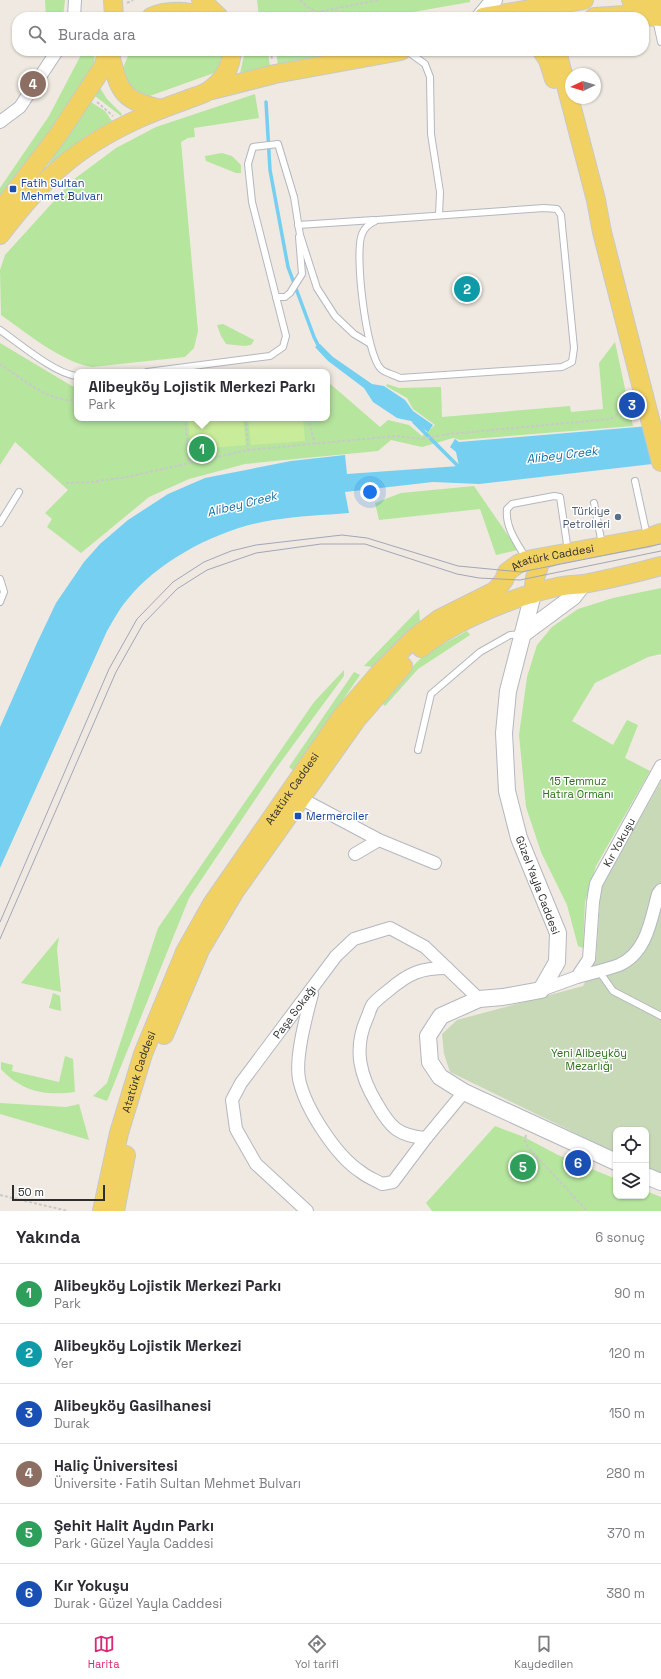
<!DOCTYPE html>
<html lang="tr">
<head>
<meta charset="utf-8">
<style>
  body { margin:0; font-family:"Space Grotesk",sans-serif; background:#f2f2f3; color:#2b2b33 }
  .controls { position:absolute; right:12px; bottom:12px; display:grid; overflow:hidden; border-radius:8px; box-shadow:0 1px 3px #0004 }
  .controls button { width:36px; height:36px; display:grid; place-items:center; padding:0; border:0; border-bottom:1px solid #e1e1e2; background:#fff; color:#2b2b33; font:20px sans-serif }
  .compass { position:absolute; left:565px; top:68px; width:36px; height:36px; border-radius:50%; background:#fff; box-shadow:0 1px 3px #0004; rotate:266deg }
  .scale { position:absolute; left:12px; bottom:10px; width:93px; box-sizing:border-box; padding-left:4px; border:2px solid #2e2e2e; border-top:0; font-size:11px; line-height:14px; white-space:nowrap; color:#2e2e2e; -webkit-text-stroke:3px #fff; paint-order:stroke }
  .you { position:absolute; left:370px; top:492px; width:14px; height:14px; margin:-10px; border:3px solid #fff; border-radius:50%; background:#1a73e8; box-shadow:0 0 0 6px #1a73e833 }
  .badge { display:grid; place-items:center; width:26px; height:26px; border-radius:50%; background:#db2777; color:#fff; font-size:13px; font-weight:700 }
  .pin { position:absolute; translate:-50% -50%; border:2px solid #fff; box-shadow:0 1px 4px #0006 }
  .popup { position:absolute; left:74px; top:369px; width:256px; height:52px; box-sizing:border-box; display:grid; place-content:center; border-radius:8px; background:#fff; filter:drop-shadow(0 1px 3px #0005); font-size:13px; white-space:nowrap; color:#7c7c81 }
  .popup b { font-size:15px; color:#2b2b33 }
  .popup::after { content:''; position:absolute; left:50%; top:100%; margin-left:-8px; border:8px solid transparent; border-top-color:#fff }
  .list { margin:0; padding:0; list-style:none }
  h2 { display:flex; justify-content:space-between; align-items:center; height:52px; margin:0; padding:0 16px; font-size:17px }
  h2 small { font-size:13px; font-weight:400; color:#7c7c81 }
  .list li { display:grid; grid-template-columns:26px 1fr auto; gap:12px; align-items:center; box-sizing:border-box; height:60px; padding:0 16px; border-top:1px solid #e1e1e2 }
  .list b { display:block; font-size:15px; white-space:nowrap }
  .list p { margin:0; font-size:13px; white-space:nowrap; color:#7c7c81 }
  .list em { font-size:13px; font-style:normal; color:#7c7c81 }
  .icon { flex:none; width:22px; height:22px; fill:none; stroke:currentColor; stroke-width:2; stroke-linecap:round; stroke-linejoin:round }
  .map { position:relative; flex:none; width:661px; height:1211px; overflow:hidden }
  .search { position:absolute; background:#fff; box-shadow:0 1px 3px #0004; left:12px; right:12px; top:12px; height:44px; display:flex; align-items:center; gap:10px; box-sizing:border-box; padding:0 14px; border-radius:16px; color:#7c7c81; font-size:15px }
  .sheet { height:412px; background:#fff }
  nav { display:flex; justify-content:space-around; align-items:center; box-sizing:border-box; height:56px; border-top:1px solid #e1e1e2; background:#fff; font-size:11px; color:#7c7c81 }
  nav a { display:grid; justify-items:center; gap:2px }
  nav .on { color:#db2777 }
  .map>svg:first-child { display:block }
</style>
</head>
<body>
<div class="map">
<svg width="661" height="1211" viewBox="0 0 661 1211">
  <rect width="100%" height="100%" fill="#efe9e1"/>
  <g fill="#b6e59e">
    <polygon points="45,0 65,0 63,17 46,17"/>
    <polygon points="257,0 470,0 470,2 385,17 259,17"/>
    <polygon points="83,51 95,51 94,64 70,106 67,105 0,202 0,188 49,116"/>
    <path d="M 130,51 L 223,51 C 224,59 220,68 214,73 L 144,98 L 137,96 L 123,79 L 123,68 Z"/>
    <polygon points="245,51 268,51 270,67 240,73"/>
    <polygon points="276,51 362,51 278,66"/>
    <polygon points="100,88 107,99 122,114 121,116 95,96"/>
    <path d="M 255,94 L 259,118 L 194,128 L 195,137 L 188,138 L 181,142 L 198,331 L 194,348 L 185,357 L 92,367 C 61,362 27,333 1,315 L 0,270 L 5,255 L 73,180 L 116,148 L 156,127 Z"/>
    <polygon points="91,102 105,111 112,121 86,136 48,165"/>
    <polygon points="222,153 232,156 241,165 241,173 236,173 206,161 205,156"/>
    <polygon points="223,324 254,340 251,345 244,346 226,344 221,336 217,325"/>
    <polygon points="615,342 633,426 460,440 453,438 422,447 391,440 378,451 245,464 189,479 149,497 81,553 47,527 52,519 45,513 68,490 15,442 0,465 0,343 72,386 77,387 77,418 327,418 327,381 380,427 388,420 409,425 422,436 435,425 413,409 407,398 386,386 387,384 399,388 441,387 442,417 570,406 571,412 603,409 599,363"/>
    <polygon points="474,486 518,550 496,555 480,509 379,520 375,503 401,493"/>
    <polygon points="661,588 661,654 648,657 595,683 572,721 613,745 627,720 638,725 625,758 650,771 596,866 585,902 583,948 578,946 567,905 541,852 526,807 519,735 527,677 537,645 552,627 578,609 613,598"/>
    <polygon points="419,609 420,622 373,667 364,666"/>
    <polygon points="467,631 470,635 418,669 385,706 381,702 406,673 425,654"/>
    <polygon points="344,670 344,676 277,767 189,898 107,1101 93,1096 107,1083 158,928 314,702"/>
    <polygon points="354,672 360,675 294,771 289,767"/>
    <polygon points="59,937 57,949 61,992 21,983"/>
    <polygon points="53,993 60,996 61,1011 49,1008"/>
    <path d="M 65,1056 L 73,1059 L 75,1092 C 46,1096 22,1092 1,1069 L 1,1062 L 13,1065 L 12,1071 L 59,1082 Z"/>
    <polygon points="0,1103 66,1107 79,1104 89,1140 0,1114"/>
    <polygon points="495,1126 524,1137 558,1155 616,1179 616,1196 646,1196 646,1191 661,1197 661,1211 432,1211 426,1203"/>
  </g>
  <polygon fill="#c8d9b8" points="661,781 661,1175 646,1168 646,1130 616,1130 616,1153 450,1072 444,1054 442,1034 457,1020 583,986 596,959 601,887"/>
  <g fill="#c9ec9a">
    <polygon points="188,418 243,418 246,445 191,450"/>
    <polygon points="248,418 303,418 305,441 251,445"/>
  </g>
  <g fill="#75cff0">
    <polygon points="320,344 333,357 372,384 384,386 405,400 413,411 433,425 428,432 411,421 397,418 373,402 364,388 328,361 315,347"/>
    <path d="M 661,425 L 661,463 L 479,484 L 433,482 L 345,492 L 349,513 C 324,515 298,516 273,520 C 221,528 160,559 127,600 C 119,609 113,621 107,631 L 0,868 L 0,727 L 37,643 L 56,603 L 84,562 L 100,544 L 128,520 L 168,494 L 205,478 L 291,461 L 345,455 L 347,474 L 459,466 L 456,452 L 450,447 L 455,439 L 459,442 Z"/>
  </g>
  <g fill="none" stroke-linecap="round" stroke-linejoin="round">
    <g stroke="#75cff0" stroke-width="3.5">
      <polyline points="266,102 270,170 288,267 314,337 320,349"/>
      <polyline points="414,422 461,469"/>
    </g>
    <defs>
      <g id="lane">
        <polyline points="656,19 661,42"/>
        <polyline points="407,51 425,64 430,77 431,134 440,192 439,215"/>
        <path d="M 544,208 L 557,209 L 561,215 L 574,348 L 572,362 L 562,367 L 400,378 C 395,375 385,373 381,369 C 366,355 354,252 362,234 C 365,226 370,224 377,220 Z"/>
        <polyline points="299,228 298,225 374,220"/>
        <polyline points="276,297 285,297 290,293 302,274 299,237"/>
        <path d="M 0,330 C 19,343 55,374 77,376"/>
        <polyline points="147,372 270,356 283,347 286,336 252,202 248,164 253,147 278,144 294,197 300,235 317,288 335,316 354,334 369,343"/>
        <polyline points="635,481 647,536"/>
        <polyline points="594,503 602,544"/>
        <polyline points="0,523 19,492"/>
        <path d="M 526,558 C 517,543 505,527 507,509 L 512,504 L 554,496 L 560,497 L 568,551"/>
        <polyline points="0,579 4,592 0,602"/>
        <polyline points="418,750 431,694 480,652 510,635 522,634"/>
        <polyline points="599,971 613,991 661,1016"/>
      </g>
      <g id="street">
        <polyline points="74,17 75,0"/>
        <polyline points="0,122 20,107 57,51"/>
        <polyline points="300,798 379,840 435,863"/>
        <polyline points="355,854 379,840"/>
        <path d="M 577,977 C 591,973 606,970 619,965 C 647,953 651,919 658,894 L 661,890"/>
        <path id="s1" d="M 541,990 L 577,977 L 589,959 L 593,902 L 596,884 L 661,766"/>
        <path d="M 312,994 C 306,1017 295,1057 299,1079 C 305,1108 336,1156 361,1172 C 367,1177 375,1180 382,1184 L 393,1182 L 426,1138 L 464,1092"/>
        <path d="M 426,1138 C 398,1136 390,1127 377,1104 C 360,1076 353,1049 367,1018 C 369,1014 370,1008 373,1004 C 377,999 384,994 389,990 C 409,973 421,968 447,968"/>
        <path id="s2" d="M 307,1211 L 256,1164 L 236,1129 L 232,1100 L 241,1083 L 336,956 L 354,939 L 390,928 L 425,947 L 479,999"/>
      </g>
      <g id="secondary">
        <polyline points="480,17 494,0"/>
        <polyline points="533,594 508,691 504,733 507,791 519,838 558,933 557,962 541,990 503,997 479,999 441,1016 428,1036 430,1062 440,1077 464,1092 616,1162"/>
        <polyline points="523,634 573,597 583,584"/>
        <polyline points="646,1176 661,1182"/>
      </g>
      <g id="primary">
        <polyline points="113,0 114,17"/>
        <polyline points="201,0 219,17"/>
        <polyline points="631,0 661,2"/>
        <path d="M 151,17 C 170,8 189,12 209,17"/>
        <polyline points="483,17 584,0"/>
        <polyline points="594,17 625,15 661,17"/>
        <path d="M 109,51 C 120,91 119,100 162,109"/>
        <polyline points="542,51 548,60 554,79"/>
        <polyline points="557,51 596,200 602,232 661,462"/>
        <polyline points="212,90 275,74 401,51"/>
        <polyline points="0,211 58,135 103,67 108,51"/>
        <path d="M 0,235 C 42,180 74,148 138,119 C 153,112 169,106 186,100 C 193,97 202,95 208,91 C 223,81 231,68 232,51"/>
        <polyline points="533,594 535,578 541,560 553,556"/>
        <path d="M 421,648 C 453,621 516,596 557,587 C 566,585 575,585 584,584 C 609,579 636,573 661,566"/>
        <polyline points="164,1035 200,950 235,891 357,719 403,666"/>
        <path id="s3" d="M 102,1211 L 119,1133 L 143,1054 L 185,952 L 212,904 L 342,716 L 381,671 L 413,639 L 439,619 L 495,591 L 504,580 L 507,572 L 518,564 L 527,560 L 647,538 L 661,533"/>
        <polyline points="115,1211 126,1155"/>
      </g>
    </defs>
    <use href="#lane" stroke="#b4b7c1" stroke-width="8"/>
    <use href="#street" stroke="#b4b7c1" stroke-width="14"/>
    <use href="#secondary" stroke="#b4b7c1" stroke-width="18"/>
    <use href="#primary" stroke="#c9c9c9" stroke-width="20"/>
    <g stroke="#c9c9c9" stroke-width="2" stroke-dasharray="3 2" stroke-linecap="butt">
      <polyline points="300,0 307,7 317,12 379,0"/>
      <polyline points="127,3 133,0"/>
      <polyline points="271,51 272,60"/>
      <polyline points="97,102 113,116"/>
      <path d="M 0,364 C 23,379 49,403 77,400"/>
      <polyline points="185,418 189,463"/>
      <polyline points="246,418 248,450"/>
      <polyline points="308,418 315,444"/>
      <polyline points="66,483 92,482 127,477 248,450 395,436 422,439 449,434 610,419 615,417 627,400"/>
      <polyline points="526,1135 525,1141 528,1147 587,1211"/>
      <polyline points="0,1195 68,1211"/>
    </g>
    <use href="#lane" stroke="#fff" stroke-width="6"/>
    <use href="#street" stroke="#fff" stroke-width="12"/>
    <use href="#secondary" stroke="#fff" stroke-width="16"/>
    <use href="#primary" stroke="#f2d163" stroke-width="18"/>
    <g stroke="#a3a6b8" stroke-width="1">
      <polyline points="0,922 109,669 137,619 173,582 204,562 231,551 256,545 342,535 367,538 458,566 521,572 661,544"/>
      <polyline points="0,939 116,672 143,624 177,589 207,570 256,553 321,544 365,544 457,574 479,578 520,580 661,551"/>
    </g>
  </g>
  <g fill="#1a4fb4" stroke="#fff" stroke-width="1.5">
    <rect x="9" y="185" width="8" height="8" rx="2"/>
    <rect x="294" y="812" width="8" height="8" rx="2"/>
  </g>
  <circle fill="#5c6f8a" stroke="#fff" stroke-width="1.5" cx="618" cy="517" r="4"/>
  <g text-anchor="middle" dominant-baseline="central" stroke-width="3" stroke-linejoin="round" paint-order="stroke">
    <g font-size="11" fill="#164399" stroke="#fff" text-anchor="start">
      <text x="21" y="183">Fatih Sultan<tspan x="21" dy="13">Mehmet Bulvarı</tspan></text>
      <text x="306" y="816">Mermerciler</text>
    </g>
    <g font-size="11" fill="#4e5e75" stroke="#fff" text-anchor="end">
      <text x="610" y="511">Türkiye<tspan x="610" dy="13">Petrolleri</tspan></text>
    </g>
    <g font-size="11" fill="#2e2e2e" stroke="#fff">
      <text stroke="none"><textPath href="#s3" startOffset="828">Atatürk Caddesi</textPath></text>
      <text stroke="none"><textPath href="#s3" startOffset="468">Atatürk Caddesi</textPath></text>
      <text stroke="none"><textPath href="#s1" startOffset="183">Kır Yokuşu</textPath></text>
      <text transform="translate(538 885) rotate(69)">Güzel Yayla Caddesi</text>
      <text stroke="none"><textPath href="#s2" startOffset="247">Paşa Sokağı</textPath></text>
      <text stroke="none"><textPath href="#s3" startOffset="144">Atatürk Caddesi</textPath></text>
    </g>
    <g font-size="11" fill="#2c6e1b" stroke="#fff">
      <text x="578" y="781">15 Temmuz<tspan x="578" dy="13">Hatıra Ormanı</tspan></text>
      <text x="589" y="1053">Yeni Alibeyköy<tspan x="589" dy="13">Mezarlığı</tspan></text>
    </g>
    <g font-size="12" font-style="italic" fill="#0d6fa3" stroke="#fff">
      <text transform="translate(562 455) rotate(-7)">Alibey Creek</text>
      <text transform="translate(242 504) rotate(-14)">Alibey Creek</text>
    </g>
  </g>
</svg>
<div class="controls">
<button><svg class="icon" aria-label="locate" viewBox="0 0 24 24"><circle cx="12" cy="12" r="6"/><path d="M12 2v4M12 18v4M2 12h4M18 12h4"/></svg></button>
<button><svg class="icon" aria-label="layers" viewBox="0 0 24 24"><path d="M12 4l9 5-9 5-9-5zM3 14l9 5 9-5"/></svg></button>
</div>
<svg class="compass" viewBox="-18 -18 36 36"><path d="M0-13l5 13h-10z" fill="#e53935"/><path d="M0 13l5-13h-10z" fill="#7c7c81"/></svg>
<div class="scale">50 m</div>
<div class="you"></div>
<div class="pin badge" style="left:202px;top:449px;background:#2e9e5b">1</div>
<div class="popup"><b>Alibeyköy Lojistik Merkezi Parkı</b>Park</div>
<div class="pin badge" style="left:467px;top:289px;background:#0f9aa8">2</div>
<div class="pin badge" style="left:632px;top:405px;background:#1a4fb4">3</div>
<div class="pin badge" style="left:33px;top:84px;background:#8d6e63">4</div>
<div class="pin badge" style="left:523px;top:1167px;background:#2e9e5b">5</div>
<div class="pin badge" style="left:578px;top:1163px;background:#1a4fb4">6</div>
<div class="search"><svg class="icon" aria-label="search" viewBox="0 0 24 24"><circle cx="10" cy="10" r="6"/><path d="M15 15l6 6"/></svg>Burada ara</div>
</div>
<section class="sheet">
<h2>Yakında<small>6 sonuç</small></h2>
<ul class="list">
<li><span class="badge" style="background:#2e9e5b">1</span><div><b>Alibeyköy Lojistik Merkezi Parkı</b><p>Park</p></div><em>90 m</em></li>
<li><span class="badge" style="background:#0f9aa8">2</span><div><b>Alibeyköy Lojistik Merkezi</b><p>Yer</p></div><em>120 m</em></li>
<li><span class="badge" style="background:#1a4fb4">3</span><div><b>Alibeyköy Gasilhanesi</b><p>Durak</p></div><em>150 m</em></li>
<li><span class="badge" style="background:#8d6e63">4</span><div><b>Haliç Üniversitesi</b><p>Üniversite · Fatih Sultan Mehmet Bulvarı</p></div><em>280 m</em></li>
<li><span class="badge" style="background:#2e9e5b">5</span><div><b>Şehit Halit Aydın Parkı</b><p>Park · Güzel Yayla Caddesi</p></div><em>370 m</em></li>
<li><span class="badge" style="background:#1a4fb4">6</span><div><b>Kır Yokuşu</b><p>Durak · Güzel Yayla Caddesi</p></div><em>380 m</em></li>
</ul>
</section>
<nav>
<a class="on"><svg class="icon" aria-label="map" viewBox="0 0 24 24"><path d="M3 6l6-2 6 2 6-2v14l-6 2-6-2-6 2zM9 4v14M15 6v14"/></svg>Harita</a>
<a><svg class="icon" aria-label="directions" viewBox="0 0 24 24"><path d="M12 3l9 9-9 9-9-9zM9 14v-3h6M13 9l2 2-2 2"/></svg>Yol tarifi</a>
<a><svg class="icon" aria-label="saved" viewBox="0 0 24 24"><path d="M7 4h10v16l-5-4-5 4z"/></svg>Kaydedilen</a>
</nav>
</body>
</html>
